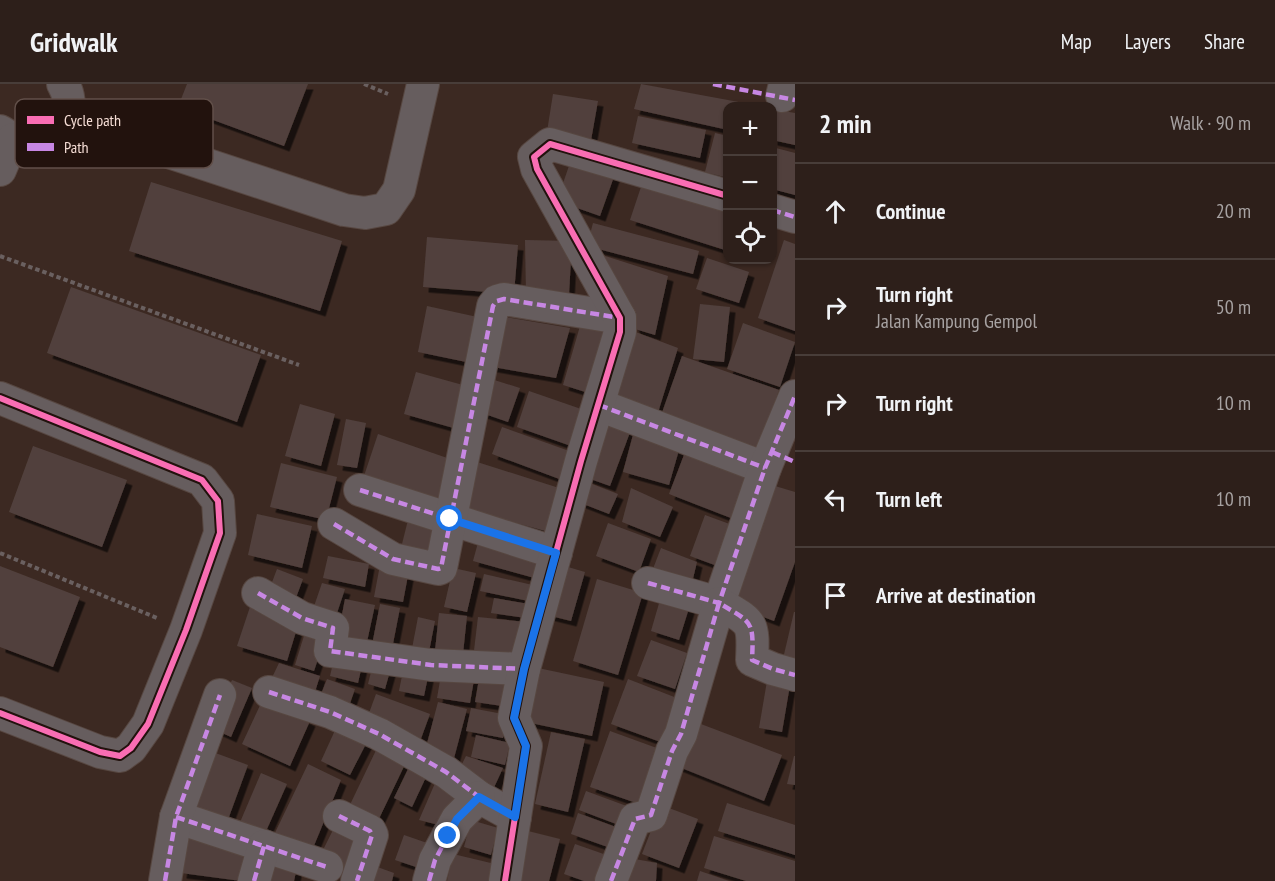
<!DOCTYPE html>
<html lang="en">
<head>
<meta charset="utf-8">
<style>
  body { margin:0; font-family:"PT Sans Narrow",sans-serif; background:#392c27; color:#f1f3f6 }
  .controls { position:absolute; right:18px; top:18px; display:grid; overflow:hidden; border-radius:12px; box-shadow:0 2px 4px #0004 }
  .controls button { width:54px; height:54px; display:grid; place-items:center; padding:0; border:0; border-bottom:2px solid #483d39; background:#2d1f1a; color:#f1f3f6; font:30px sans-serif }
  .stop { position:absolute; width:18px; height:18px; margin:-14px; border:4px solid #1a73e8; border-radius:50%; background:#fff }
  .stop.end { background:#1a73e8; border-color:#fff; box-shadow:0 2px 6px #0008 }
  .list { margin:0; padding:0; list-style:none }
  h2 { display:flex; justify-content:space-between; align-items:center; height:78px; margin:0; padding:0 24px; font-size:26px }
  h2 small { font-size:20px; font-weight:400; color:#a7a2a2 }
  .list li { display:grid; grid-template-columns:39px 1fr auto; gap:18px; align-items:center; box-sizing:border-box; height:96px; padding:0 24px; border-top:2px solid #483d39 }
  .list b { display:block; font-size:22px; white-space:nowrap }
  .list p { margin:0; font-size:20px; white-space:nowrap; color:#a7a2a2 }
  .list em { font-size:20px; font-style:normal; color:#a7a2a2 }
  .icon { flex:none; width:33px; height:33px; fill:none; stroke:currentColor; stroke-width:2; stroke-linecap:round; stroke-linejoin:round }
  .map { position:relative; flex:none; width:795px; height:797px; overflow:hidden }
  header { display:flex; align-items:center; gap:36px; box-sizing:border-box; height:84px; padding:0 30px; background:#2d1f1a; border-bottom:2px solid #483d39 }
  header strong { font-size:28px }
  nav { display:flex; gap:33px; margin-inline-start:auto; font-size:21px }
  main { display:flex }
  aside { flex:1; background:#2d1f1a }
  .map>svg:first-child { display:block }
</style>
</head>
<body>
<header>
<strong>Gridwalk</strong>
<nav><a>Map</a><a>Layers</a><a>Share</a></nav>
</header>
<main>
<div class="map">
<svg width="795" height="797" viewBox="0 0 795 797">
  <defs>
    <filter id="shadow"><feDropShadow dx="5.5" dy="5.5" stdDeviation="0" flood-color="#0009"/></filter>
  </defs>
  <rect width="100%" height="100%" fill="#3c2922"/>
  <g fill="#51403d" filter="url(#shadow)">
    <polygon points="187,0 308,0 284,62 178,23"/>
    <polygon points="641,0 755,21 755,22 728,22 728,46 634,25"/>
    <polygon points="553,10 598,17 590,62 546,54"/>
    <polygon points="772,25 795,29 795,61 772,56"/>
    <polygon points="638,32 706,46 700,74 632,59"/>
    <polygon points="715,49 728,52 728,94 705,88"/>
    <polygon points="772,63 795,69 795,111 772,105"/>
    <polygon points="572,73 616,87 600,132 557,117"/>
    <polygon points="151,98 342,157 320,227 129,167"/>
    <polygon points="642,100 728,127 728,167 630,136"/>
    <polygon points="593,139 699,167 693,190 587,162"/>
    <polygon points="427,153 518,161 514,210 423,203"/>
    <polygon points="525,156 572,157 569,211 526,209"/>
    <polygon points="784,156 795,160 795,247 758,234"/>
    <polygon points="602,171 668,192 655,251 635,245"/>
    <polygon points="707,174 749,188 739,219 696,205"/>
    <polygon points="71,203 261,271 237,338 47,269"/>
    <polygon points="700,220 730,223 724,278 693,275"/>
    <polygon points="427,222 482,234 471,279 418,268"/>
    <polygon points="500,232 570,244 556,294 487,282"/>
    <polygon points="743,239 795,258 780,303 727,285"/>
    <polygon points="580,242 610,248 598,312 563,301"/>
    <polygon points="625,244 678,264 656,335 605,318"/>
    <polygon points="682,272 779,306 757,370 659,337"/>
    <polygon points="416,288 470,303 457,345 404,330"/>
    <polygon points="488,294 520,304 508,338 476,327"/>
    <polygon points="529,307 584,326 571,362 517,343"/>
    <polygon points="300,320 335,330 321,382 285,372"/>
    <polygon points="604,333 632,343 610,402 582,392"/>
    <polygon points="346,335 366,339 357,384 337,381"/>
    <polygon points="502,343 572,368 562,396 492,370"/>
    <polygon points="634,347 681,359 669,401 623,388"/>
    <polygon points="378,350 450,375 438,415 364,392"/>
    <polygon points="33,362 127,396 102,463 9,428"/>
    <polygon points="687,363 754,388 736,436 669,410"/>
    <polygon points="474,377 559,404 549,448 462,424"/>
    <polygon points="281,379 337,393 326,436 270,423"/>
    <polygon points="582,396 618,410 609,430 573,416"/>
    <polygon points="775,402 795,408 795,478 774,537 735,522"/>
    <polygon points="631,404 673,423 660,453 622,438"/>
    <polygon points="410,428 442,437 432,476 400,468"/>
    <polygon points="257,430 312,442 302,484 248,471"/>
    <polygon points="705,431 735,442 720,483 690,472"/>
    <polygon points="608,439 651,455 639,488 596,472"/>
    <polygon points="479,455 544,473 538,495 473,477"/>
    <polygon points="661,464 697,478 691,503 651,490"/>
    <polygon points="328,472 369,480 365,503 323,494"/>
    <polygon points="380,481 409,486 403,518 374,513"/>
    <polygon points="561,481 585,488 571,537 547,531"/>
    <polygon points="0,482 80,513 53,583 0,563"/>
    <polygon points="453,484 476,489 467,528 444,523"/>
    <polygon points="277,485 303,495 294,519 268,509"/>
    <polygon points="484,490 537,502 533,518 480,507"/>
    <polygon points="597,495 643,509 618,591 573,577"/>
    <polygon points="322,499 345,505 334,538 311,531"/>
    <polygon points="662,509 691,518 679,556 651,547"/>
    <polygon points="494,514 529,520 526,534 491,529"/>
    <polygon points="345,515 375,521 365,567 336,561"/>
    <polygon points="380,520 400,524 391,570 371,566"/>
    <polygon points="250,523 299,538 287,577 237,562"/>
    <polygon points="794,528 795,528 795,582 782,579"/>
    <polygon points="439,529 467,532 462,579 434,576"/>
    <polygon points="418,533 435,537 428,573 411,570"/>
    <polygon points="478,533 526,538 522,580 473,575"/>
    <polygon points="307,542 327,548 314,587 295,581"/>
    <polygon points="651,556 687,569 675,605 637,592"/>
    <polygon points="335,571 363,577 358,599 330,592"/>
    <polygon points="374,576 392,580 385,605 368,600"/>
    <polygon points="279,579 320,592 312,617 268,602"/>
    <polygon points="404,582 429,588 424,612 399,607"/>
    <polygon points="538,584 604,598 592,652 526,638"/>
    <polygon points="442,585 475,590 470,619 437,614"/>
    <polygon points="480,589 513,594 509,623 475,618"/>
    <polygon points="327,595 355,605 347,628 318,618"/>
    <polygon points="628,595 682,616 666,660 611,640"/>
    <polygon points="232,596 252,604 231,653 211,644"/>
    <polygon points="767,597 790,601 782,648 759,644"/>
    <polygon points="376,610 430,630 419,660 365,640"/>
    <polygon points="263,615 310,637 290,682 242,660"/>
    <polygon points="438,618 467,625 453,678 424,671"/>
    <polygon points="471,624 508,631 503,654 466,647"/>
    <polygon points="693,637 782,671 764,717 674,681"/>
    <polygon points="337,642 368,656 350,691 321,677"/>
    <polygon points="610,647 665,667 645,722 590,703"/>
    <polygon points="551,648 585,655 568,728 535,720"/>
    <polygon points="476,651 510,659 505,681 471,673"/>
    <polygon points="379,660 408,674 376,741 347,727"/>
    <polygon points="210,667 248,681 226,741 188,727"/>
    <polygon points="466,672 503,684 491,710 457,690"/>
    <polygon points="794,672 795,672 795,701 787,700"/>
    <polygon points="308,680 341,696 311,769 273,753"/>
    <polygon points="409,683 427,691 412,723 394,714"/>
    <polygon points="261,689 287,700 263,754 238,743"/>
    <polygon points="436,697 459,708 443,742 419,736"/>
    <polygon points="586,707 632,724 624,743 579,726"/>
    <polygon points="727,719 795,741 795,771 718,747"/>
    <polygon points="661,721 698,735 679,784 642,770"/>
    <polygon points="578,729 624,746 616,766 571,750"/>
    <polygon points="471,736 498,744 491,771 464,763"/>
    <polygon points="336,740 361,752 343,789 318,776"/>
    <polygon points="524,746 560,755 549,797 522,797 513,795"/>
    <polygon points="404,751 430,760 422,785 395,776"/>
    <polygon points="714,752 795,777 795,797 746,797 704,784"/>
    <polygon points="186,754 251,763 241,797 181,789"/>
    <polygon points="575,760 615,774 607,797 584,797 564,790"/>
    <polygon points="453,770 495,780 491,797 447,797"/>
    <polygon points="265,772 298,779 294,797 260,797"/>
    <polygon points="629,774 657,779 656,797 619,797"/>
    <polygon points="369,780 394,789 392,797 363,797"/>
    <polygon points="700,787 729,797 697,797"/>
  </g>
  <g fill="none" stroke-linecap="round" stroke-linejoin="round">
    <defs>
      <g id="minor">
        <polyline points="782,12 785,0"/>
        <polyline points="66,34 344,126 365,129 386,125 399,106 423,0"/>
        <path d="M 0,47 C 9,53 19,59 30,58 C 58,56 79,25 63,0"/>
        <polyline points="0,86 13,55"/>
        <polyline points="772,126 795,133"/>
        <polyline points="0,314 202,396 218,417 220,449 186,546 148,640 131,664 120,672 100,668 0,629"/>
        <polyline points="599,321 765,384"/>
        <polyline points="360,406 556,469"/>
        <polyline points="334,440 393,475 438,485 441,484 493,222 497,217 504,215 620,234"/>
        <polyline points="648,499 719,519 765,384 795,312"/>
        <polyline points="258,509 302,534 333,544 330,567 431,581 524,585"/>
        <polyline points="269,608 330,628 379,650 446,688 479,713 515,733"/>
        <polyline points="339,732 370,747 372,751 357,797"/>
        <polyline points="176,733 327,783"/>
        <polyline points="165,797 176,733 220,611"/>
        <polyline points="254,797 264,762"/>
        <polyline points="429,797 435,776 457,735 479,713"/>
        <polyline points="505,797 526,662 514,634 524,585 581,377 620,248 620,234 537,85 534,73 550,60 728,112"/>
        <path d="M 611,797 L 635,735 L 651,731 L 672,667 L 681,650 L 719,519 C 752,539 754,536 752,576 L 773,585 L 795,591"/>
      </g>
    </defs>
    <use href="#minor" stroke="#574741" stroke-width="34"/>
    <g stroke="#6a6060" stroke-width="4" stroke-dasharray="4.5 3" stroke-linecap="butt">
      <polyline points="364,0 388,10"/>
      <polyline points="0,172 299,281"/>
      <polyline points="0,469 157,534"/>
    </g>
    <use href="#minor" stroke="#665d5e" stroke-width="32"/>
    <g stroke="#c787e3" stroke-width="4.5" stroke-dasharray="9 4.5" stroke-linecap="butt">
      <polyline points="713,0 795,16"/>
      <polyline points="772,126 795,133"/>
      <polyline points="599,321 765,384"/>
      <polyline points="772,368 795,378"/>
      <polyline points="360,406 556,469"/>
      <polyline points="334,440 393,475 438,485 441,484 493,222 497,217 504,215 620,234"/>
      <polyline points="648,499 719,519 765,384 795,312"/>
      <polyline points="258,509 302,534 333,544 330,567 431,581 524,585"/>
      <polyline points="269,608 330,628 379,650 446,688 479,713 515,733"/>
      <polyline points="339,732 370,747 372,751 357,797"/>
      <polyline points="176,733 327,783"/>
      <polyline points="165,797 176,733 220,611"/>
      <polyline points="254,797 264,762"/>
      <polyline points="429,797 435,776 457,735 479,713"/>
      <path d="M 611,797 L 635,735 L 651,731 L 672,667 L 681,650 L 719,519 C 752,539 754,536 752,576 L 773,585 L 795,591"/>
    </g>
    <defs>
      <g id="cycleway">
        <polyline points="0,314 202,396 218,417 220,449 186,546 148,640 131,664 120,672 100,668 0,629"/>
        <polyline points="505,797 526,662 514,634 524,585 581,377 620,248 620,234 537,85 534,73 550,60 728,112"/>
      </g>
    </defs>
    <use href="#cycleway" stroke="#22120d" stroke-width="10"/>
    <use href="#cycleway" stroke="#f96db3" stroke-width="6"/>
  </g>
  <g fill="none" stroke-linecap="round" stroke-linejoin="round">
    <polyline stroke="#1a73e8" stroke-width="8" points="448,752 457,735 479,713 515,733 526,662 514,634 524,585 556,469 450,435"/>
  </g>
  <rect x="15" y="15" width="198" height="69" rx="9" fill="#22120d" stroke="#614f49" stroke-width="1.5"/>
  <rect x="27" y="32" width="27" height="8" fill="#f96db3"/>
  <rect x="27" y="59" width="27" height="8" fill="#c787e3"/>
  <g font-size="16" fill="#f5ddd5">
    <text x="64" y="42">Cycle path</text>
    <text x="64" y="69">Path</text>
  </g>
</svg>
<div class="controls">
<button>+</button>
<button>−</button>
<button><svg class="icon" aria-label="locate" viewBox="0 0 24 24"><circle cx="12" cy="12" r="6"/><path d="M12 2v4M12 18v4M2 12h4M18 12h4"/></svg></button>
</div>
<div class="stop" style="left:450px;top:435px"></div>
<div class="stop end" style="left:448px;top:752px"></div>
</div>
<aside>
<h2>2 min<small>Walk · 90 m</small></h2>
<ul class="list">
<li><svg class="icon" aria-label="ahead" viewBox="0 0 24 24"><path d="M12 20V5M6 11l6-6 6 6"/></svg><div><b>Continue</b></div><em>20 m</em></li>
<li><svg class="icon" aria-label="right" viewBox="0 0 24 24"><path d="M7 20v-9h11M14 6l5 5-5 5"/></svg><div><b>Turn right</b><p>Jalan Kampung Gempol</p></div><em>50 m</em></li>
<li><svg class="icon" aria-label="right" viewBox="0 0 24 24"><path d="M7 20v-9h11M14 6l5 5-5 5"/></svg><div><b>Turn right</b></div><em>10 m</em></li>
<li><svg class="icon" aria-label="left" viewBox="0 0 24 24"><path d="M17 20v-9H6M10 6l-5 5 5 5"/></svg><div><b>Turn left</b></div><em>10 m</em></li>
<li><svg class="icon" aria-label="arrive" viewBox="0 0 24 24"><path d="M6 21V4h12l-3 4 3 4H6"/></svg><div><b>Arrive at destination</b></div></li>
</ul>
</aside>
</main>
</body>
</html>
